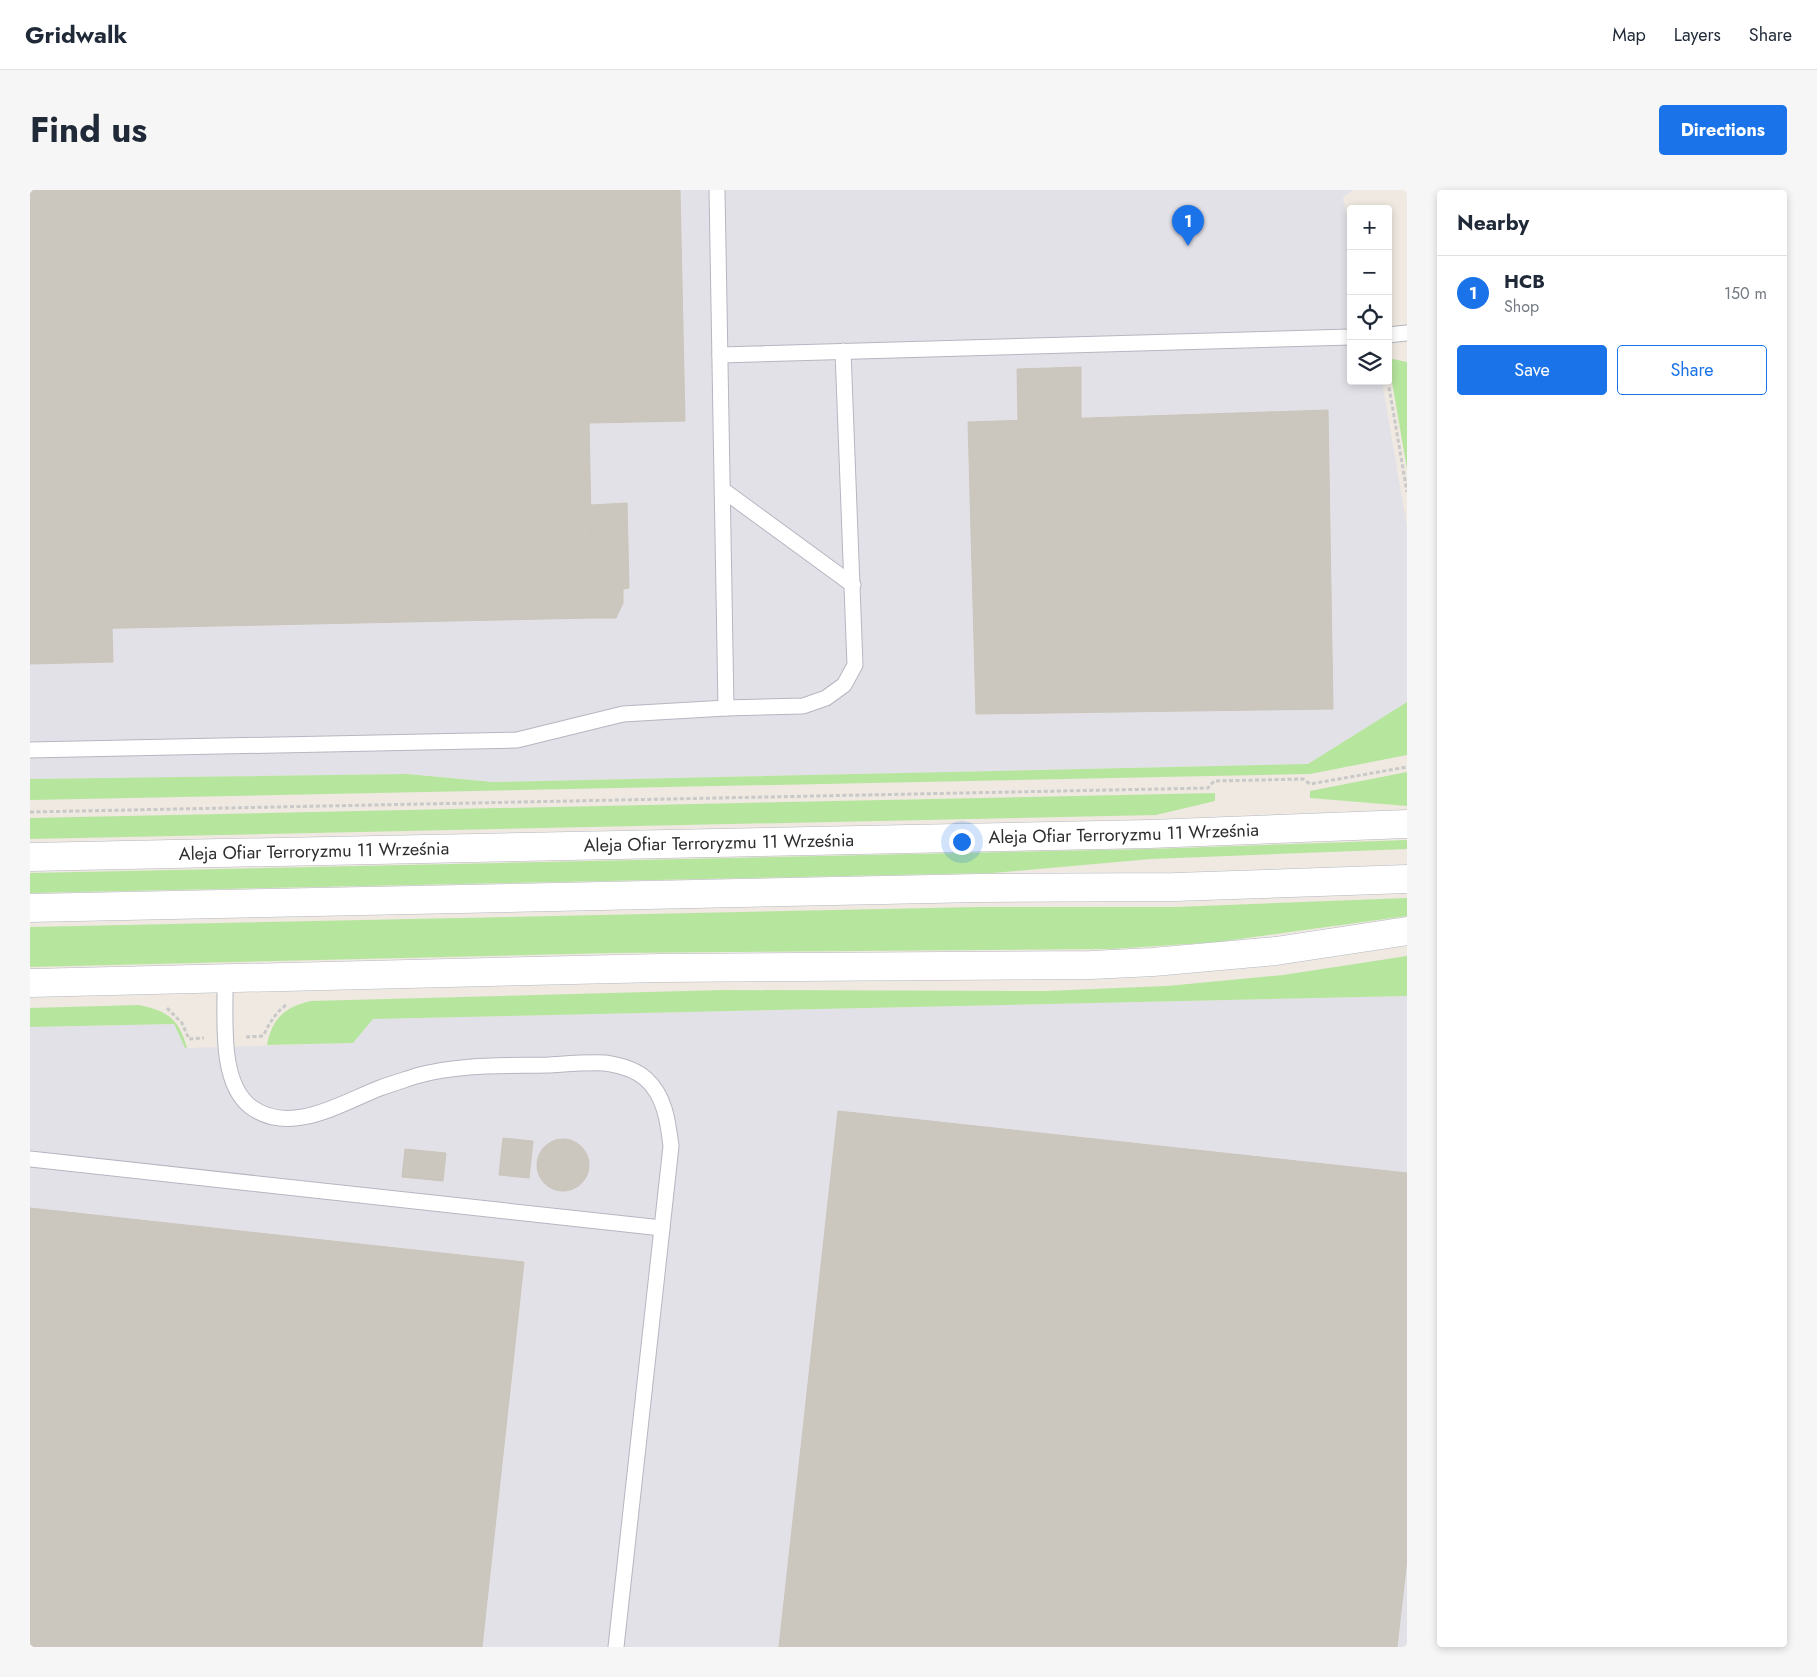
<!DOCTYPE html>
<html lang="en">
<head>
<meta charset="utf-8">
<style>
  body { margin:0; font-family:Jost,sans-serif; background:#f6f6f7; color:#1f2937 }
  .controls { position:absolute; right:15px; top:15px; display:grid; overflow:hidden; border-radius:5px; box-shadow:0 2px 8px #0003 }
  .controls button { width:45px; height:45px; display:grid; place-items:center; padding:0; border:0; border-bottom:1px solid #e0e1e3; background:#fff; color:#1f2937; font:25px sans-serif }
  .you { position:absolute; left:931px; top:651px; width:18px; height:18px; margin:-12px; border:4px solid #fff; border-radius:50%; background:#1a73e8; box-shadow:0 0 0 8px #1a73e833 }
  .badge { display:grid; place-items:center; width:32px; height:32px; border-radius:50%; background:#1a73e8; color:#fff; font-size:16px; font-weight:700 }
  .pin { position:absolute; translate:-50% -41px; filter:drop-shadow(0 1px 2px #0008) }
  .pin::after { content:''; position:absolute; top:26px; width:18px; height:15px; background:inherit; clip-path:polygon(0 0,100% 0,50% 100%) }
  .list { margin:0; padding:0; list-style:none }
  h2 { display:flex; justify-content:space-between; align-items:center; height:65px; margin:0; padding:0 20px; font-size:21px }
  h2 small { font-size:16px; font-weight:400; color:#747a83 }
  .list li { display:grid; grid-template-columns:32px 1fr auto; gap:15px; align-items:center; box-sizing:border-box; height:75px; padding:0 20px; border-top:1px solid #e0e1e3 }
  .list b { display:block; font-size:19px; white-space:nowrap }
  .list p { margin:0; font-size:16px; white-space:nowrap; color:#747a83 }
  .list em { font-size:16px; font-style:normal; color:#747a83 }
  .actions { display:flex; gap:10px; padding:15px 20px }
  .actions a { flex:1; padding:11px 0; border:1px solid #1a73e8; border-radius:5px; text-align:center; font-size:18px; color:#1a73e8 }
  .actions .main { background:#1a73e8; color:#fff }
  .icon { flex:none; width:28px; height:28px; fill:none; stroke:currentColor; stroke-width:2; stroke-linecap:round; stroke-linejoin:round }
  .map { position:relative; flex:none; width:1377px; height:1457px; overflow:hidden; border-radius:5px }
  header { display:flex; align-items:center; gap:30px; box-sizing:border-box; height:70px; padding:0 25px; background:#fff; border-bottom:1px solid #e0e1e3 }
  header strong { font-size:24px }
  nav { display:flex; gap:28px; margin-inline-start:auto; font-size:18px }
  .intro { display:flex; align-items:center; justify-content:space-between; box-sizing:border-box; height:120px; padding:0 30px }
  h1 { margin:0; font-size:35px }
  .button { padding:12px 22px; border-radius:5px; background:#1a73e8; color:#fff; font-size:18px; font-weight:700 }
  main { display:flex; gap:30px; padding:0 30px }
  aside { flex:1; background:#fff; border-radius:5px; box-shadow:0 2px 8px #0003 }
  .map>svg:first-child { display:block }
</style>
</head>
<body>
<header>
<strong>Gridwalk</strong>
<nav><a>Map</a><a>Layers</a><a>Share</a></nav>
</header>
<div class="intro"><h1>Find us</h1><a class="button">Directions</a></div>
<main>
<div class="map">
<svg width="1377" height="1457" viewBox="0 0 1377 1457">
  <rect width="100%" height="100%" fill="#efe9e1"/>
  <g fill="#e3e1e8">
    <polygon points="0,0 1323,0 1313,7 1317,27 1321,28 1321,191 1352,191 1377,337 1377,512 1278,574 463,592 377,584 0,589"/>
    <polygon points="1377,806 1377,1457 0,1457 0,837 144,834 155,858 323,853 343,829"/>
  </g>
  <g fill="#b6e59e">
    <polygon points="1358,168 1377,172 1377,279 1358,169"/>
    <polygon points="1377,512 1377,565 1280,584 0,610 0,589 377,584 463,592 1278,574"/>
    <polygon points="1377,582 1377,616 1280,608 1280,601"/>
    <polygon points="1185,603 1185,611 1126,625 0,649 0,628"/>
    <polygon points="1377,650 1377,659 1121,669 963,683 0,703 0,683 1120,659"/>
    <polygon points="1377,708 1377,726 1188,752 1082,759 583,763 0,777 0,737 949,717 1146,717"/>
    <path d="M 1377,766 L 1377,806 L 343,829 L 323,853 L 237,855 C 242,828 255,817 281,811 L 693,800 L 1016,801 L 1137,796 L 1253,785 Z"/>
    <path d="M 109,815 C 138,821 149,829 157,858 L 155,858 L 144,834 L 0,837 L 0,818 Z"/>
  </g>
  <g fill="#cbc7bf" stroke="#cbc5ba">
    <polygon points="0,0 650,0 655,231 559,233 563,428 0,440"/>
    <polygon points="1051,177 1051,228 988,230 987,179"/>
    <polygon points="1298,220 1303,519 946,524 938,232"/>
    <polygon points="597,313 599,398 593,399 593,413 586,428 563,428 561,315"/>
    <polygon points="82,438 83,472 0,474 0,440"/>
    <polygon points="808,921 1377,983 1377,1369 1367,1457 749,1457"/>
    <polygon points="473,948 503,951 499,988 469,985"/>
    <circle cx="533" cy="975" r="26"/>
    <polygon points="375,959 416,963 413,991 372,987"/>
    <polygon points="0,1018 494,1072 452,1457 0,1457"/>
  </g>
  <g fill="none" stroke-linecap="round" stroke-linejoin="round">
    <defs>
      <g id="lane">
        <polyline points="687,0 696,518"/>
        <polyline points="1358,145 1377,143"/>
        <polyline points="690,165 1321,147"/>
        <polyline points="693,300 823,395"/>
        <polyline points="0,560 487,550 593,524 696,518 773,516 796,508 814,495 825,475 813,161"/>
        <path d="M 195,788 C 196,826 188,892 221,917 C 261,946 311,913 350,898 C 361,894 374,890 386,886 C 428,874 474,876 518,875 C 536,874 556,872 575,873 C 589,875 606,880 616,889 C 635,906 638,932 641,956 L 586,1457"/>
        <polyline points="0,969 632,1038"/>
      </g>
      <polyline id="street" points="0,793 630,778 1061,775 1123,772 1246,761 1377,741"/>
      <g id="secondary">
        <path id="s1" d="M 0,667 L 1120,644 L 1377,634"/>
        <polyline points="0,718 950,698 1145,697 1377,689"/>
      </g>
    </defs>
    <use href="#lane" stroke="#b4b7c1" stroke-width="17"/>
    <use href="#street" stroke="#b4b7c1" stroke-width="29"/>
    <use href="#secondary" stroke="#b4b7c1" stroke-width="29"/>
    <g stroke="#c9c9c9" stroke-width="3" stroke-dasharray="4 2.5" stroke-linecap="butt">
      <polyline points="1358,191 1377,302"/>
      <polyline points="0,622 1178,598 1184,591 1273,589 1280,594 1377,577"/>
      <polyline points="137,818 152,833 159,849 174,848"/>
      <path d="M 216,847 L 233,846 C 239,834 245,823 256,815"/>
    </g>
    <use href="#lane" stroke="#fff" stroke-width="15"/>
    <use href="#street" stroke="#fff" stroke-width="28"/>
    <use href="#secondary" stroke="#fff" stroke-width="28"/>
  </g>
  <g text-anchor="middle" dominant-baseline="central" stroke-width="4" stroke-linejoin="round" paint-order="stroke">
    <g font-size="18" fill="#2e2e2e" stroke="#fff">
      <text stroke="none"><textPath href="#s1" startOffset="1094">Aleja Ofiar Terroryzmu 11 Września</textPath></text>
      <text stroke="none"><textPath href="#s1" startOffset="689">Aleja Ofiar Terroryzmu 11 Września</textPath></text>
      <text stroke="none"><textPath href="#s1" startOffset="284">Aleja Ofiar Terroryzmu 11 Września</textPath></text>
    </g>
  </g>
</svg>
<div class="controls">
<button>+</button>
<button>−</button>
<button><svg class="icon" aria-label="locate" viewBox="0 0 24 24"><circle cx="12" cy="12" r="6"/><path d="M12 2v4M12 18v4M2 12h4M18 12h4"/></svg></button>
<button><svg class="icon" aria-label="layers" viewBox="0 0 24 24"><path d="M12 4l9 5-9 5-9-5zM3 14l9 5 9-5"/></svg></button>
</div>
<div class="you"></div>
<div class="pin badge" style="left:1158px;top:56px">1</div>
</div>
<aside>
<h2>Nearby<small></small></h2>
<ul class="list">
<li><span class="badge">1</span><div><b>HCB</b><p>Shop</p></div><em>150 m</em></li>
</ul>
<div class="actions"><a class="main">Save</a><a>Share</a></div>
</aside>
</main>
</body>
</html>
